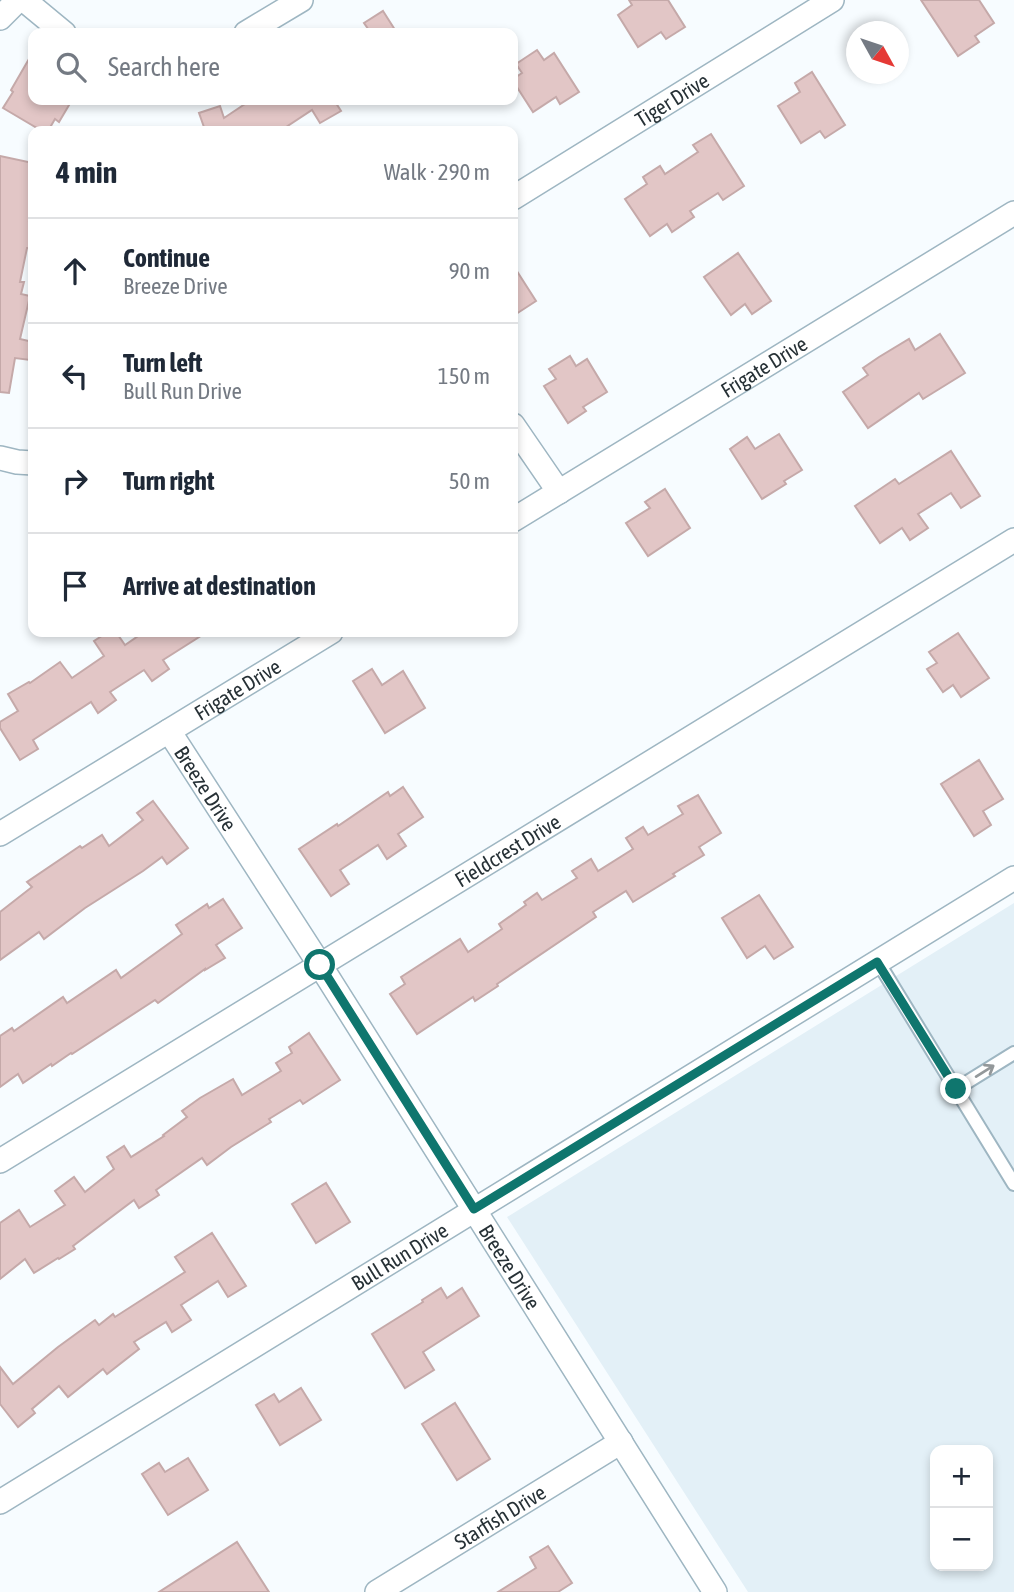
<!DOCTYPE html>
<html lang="en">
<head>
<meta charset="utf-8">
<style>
  body { margin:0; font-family:"Asap Condensed",sans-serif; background:#f2f2f3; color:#1f2937 }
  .controls { position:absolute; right:21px; bottom:21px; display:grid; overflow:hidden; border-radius:14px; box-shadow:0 4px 10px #0003 }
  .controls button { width:63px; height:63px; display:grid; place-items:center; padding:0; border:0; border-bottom:2px solid #e0e1e3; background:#fff; color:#1f2937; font:35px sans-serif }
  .compass { position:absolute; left:846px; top:21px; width:63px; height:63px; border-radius:50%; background:#fff; box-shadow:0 4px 10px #0003; rotate:130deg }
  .stop { position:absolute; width:21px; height:21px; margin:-16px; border:5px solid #0f766e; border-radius:50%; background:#fff }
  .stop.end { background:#0f766e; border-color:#fff; box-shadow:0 2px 7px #0008 }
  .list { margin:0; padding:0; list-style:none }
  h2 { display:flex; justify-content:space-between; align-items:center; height:91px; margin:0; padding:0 28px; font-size:30px }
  h2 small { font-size:23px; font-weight:400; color:#747a83 }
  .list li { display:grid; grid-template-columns:46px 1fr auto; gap:21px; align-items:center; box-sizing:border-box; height:105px; padding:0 28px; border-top:2px solid #e0e1e3 }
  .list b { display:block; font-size:26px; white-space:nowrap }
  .list p { margin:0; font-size:23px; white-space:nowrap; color:#747a83 }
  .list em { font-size:23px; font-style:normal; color:#747a83 }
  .icon { flex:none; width:38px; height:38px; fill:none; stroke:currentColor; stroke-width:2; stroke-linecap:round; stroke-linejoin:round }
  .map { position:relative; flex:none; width:1014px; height:1592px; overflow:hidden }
  .search { position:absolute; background:#fff; box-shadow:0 4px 10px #0003; left:28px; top:28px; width:490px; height:77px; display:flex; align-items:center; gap:18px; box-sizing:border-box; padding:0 24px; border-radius:14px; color:#747a83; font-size:26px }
  .panel { position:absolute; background:#fff; box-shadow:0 4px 10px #0003; left:28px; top:126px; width:490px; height:511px; border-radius:14px }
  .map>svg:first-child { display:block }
</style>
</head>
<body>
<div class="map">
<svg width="1014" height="1592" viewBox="0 0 1014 1592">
  <rect width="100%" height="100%" fill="#f7fcff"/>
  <path fill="#e3f0f7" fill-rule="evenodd" d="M 1014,903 L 1014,1592 L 748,1592 L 507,1217 ZM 935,1450 L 988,1450 L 988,1566 L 935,1566 Z"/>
  <g fill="#e2c6c6" stroke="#c5a9a9" stroke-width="2">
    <polygon points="629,0 668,0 685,27 666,39 661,32 638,47 618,15 632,5"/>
    <polygon points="921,0 979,0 994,23 975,36 979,42 958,56"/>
    <polygon points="383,11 397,33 371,33 364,23"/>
    <polygon points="537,50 544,60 554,53 579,92 560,104 556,97 533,112 513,81 513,79 522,73 516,64"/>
    <polygon points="33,52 33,100 72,100 59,122 55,119 48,131 42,131 3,108 13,92 11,90"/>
    <polygon points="812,72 845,125 825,138 820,131 801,143 778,106 800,92 795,83"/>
    <polygon points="251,100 334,100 341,111 320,123 312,110 280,131 203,131 205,130 199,113 220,106 224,118"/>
    <polygon points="711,134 744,186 723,200 718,193 690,211 694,217 672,232 667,224 650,236 625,199 647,184 643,177 660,166 665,174 698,152 693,145"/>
    <polygon points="0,156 33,163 33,202 29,221 33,222 33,227 30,248 27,248 20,282 24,282 21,294 30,296 20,339 33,342 30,360 15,358 9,393 0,392"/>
    <polygon points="738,253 771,301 752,314 745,304 731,315 704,277"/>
    <polygon points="513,265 536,301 513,316"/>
    <polygon points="940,334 965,373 923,399 919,393 868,428 843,392 868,375 863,368 879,357 909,339 915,350"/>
    <polygon points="570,356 576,366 587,359 607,392 583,407 586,411 568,423 544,386 556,379 549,369"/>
    <polygon points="779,434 802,470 784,481 786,484 762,499 730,449 747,437 755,449"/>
    <polygon points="951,451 980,496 961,508 951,493 918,514 928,528 910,540 902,528 880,543 855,506 895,479 899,484"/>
    <polygon points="665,489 690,528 648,556 626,523 650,508 645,502"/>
    <polygon points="108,632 116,632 125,645 144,632 207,632 163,660 169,669 152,681 144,670 110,692 116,700 98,713 91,702 33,740 38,749 20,760 0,728 0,722 18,711 8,694 29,682 30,683 60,662 72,678 104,656 94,641"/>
    <polygon points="958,633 989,678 961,697 953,685 943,692 927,669 937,663 929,652"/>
    <polygon points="372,669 382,685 403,671 425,708 385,733 353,681"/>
    <polygon points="979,760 1003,799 983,811 991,825 974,836 941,784"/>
    <polygon points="403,787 423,817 398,834 406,846 387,859 378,845 340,870 349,884 331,896 299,849 337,824 338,826 388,792 390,796"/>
    <polygon points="698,795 721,833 699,847 704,855 673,874 675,876 633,902 626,891 593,912 596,917 497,984 498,986 475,1001 473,997 417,1034 390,994 405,984 401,977 460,939 468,952 502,929 499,924 526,905 524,902 537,893 542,900 577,878 572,871 591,859 598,871 633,849 626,838 643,827 648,835 683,814 678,806"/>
    <polygon points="153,801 188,848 167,864 162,857 143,871 85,908 44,939 39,932 0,960 0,912 32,887 27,882 80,846 82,848 102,835 109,846 143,820 137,813"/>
    <polygon points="759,895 793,947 774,959 765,946 747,958 722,918"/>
    <polygon points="223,899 242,928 216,945 225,958 205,970 205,969 158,1003 155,1000 72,1054 71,1053 52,1066 51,1064 23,1083 18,1074 0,1087 0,1036 12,1028 14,1031 63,997 67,1003 116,970 121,978 182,934 176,925 207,904 209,908"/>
    <polygon points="309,1033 340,1080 303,1104 300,1100 269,1119 271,1122 231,1147 207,1165 202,1158 156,1190 159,1195 139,1208 134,1200 73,1246 75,1249 59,1259 58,1258 34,1273 25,1259 0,1279 0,1223 19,1210 30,1227 65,1205 55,1191 74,1177 85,1192 114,1169 107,1157 124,1146 131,1157 164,1136 163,1135 187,1117 182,1111 200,1098 233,1079 242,1095 281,1071 276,1063 292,1053 289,1047"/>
    <polygon points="326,1183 350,1222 316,1243 292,1204"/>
    <polygon points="212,1233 246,1286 228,1297 218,1281 181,1305 191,1320 172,1332 166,1322 134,1342 139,1349 107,1374 103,1369 68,1397 59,1386 32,1409 35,1413 18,1427 0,1404 0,1367 13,1384 58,1347 95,1320 99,1325 113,1314 115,1317 185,1272 175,1257"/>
    <polygon points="441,1288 447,1298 462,1288 479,1316 423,1352 434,1370 405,1388 372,1334 423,1302 422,1300"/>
    <polygon points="301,1388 321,1420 280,1445 256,1405 274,1394 279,1402"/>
    <polygon points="455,1403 490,1459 457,1480 422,1424"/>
    <polygon points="188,1458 208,1490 168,1515 142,1474 159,1463 165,1472"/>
    <polygon points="237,1542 269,1592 159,1592"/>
    <polygon points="548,1546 572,1583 558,1592 498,1592 536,1568 530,1557"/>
  </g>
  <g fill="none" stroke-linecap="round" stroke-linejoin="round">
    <defs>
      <g id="lane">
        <polyline points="878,962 1014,1184"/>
        <polyline points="956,1089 1014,1053"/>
      </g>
      <g id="street">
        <polyline points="24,0 64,33"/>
        <polyline points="0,18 18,0"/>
        <polyline points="246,33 301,0"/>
        <path id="s1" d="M 513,198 L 832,0"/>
        <polyline points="513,425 559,492"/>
        <polyline points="0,458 17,462 33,463"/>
        <path id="s2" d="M 513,520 L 1014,213"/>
        <path id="s3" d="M 169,731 L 320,965 L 715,1592"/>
        <path id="s4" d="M 0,834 L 331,632"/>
        <path id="s5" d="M 0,1161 L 1014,540"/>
        <path id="s6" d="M 0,1502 L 1014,878"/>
        <path id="s7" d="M 377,1592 L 621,1442"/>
      </g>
    </defs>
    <use href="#lane" stroke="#9eb6c2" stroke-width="16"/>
    <use href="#street" stroke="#9eb6c2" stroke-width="26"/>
    <use href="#lane" stroke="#fff" stroke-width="12"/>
    <use href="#street" stroke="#fff" stroke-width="23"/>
  </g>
  <defs><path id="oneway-shaft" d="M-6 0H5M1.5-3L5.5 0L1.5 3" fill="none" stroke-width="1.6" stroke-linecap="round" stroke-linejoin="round" transform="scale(1.75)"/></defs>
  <use stroke="#93989a" href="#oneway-shaft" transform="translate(985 1071) rotate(-32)"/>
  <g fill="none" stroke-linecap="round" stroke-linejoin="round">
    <polyline stroke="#0f766e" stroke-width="9" points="320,965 474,1209 877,962 956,1089"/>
  </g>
  <g text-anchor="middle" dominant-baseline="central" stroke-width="7" stroke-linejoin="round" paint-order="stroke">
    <g font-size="21" fill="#273136" stroke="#f7fcff">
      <text stroke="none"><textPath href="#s1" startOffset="187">Tiger Drive</textPath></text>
      <text stroke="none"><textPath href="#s2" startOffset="294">Frigate Drive</textPath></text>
      <text stroke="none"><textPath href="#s4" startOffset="278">Frigate Drive</textPath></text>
      <text stroke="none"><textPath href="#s3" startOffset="68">Breeze Drive</textPath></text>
      <text stroke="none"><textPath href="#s5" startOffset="595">Fieldcrest Drive</textPath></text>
      <text stroke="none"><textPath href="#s6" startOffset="469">Bull Run Drive</textPath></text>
      <text stroke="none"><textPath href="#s3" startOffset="635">Breeze Drive</textPath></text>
      <text stroke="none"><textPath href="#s7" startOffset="144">Starfish Drive</textPath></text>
    </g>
  </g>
</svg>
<div class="controls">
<button>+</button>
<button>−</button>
</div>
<svg class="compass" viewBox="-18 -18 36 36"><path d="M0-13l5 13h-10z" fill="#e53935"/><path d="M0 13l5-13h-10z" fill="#747a83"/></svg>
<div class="stop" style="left:320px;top:965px"></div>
<div class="stop end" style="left:956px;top:1089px"></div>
<div class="search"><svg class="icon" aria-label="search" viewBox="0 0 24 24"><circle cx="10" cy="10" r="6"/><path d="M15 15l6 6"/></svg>Search here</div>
<section class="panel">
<h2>4 min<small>Walk · 290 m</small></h2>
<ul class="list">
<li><svg class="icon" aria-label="ahead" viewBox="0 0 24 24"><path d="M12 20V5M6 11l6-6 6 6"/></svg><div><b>Continue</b><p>Breeze Drive</p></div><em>90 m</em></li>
<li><svg class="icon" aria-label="left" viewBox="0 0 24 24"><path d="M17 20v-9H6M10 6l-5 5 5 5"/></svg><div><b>Turn left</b><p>Bull Run Drive</p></div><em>150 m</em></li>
<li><svg class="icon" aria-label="right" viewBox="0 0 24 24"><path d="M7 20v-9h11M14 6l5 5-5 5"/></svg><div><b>Turn right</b></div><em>50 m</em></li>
<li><svg class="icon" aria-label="arrive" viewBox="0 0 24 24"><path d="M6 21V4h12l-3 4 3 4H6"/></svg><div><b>Arrive at destination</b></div></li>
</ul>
</section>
</div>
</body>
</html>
